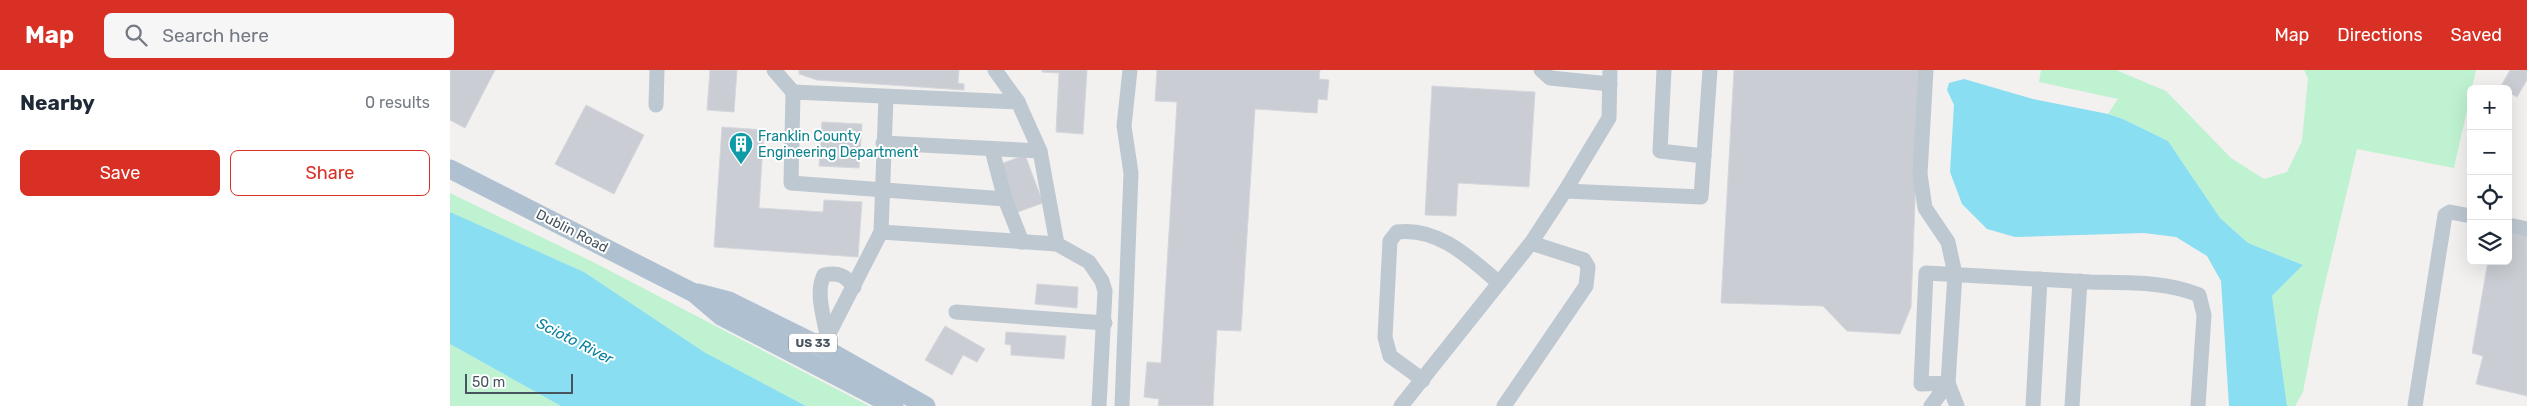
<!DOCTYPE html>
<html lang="en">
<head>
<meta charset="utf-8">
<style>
  body { margin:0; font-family:Rubik,sans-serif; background:#f6f6f7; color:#1f2937 }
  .controls { position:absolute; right:15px; top:15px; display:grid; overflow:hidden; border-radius:8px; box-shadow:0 5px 20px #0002 }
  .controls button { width:45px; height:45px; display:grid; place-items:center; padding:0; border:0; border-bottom:1px solid #e0e1e3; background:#fff; color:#1f2937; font:25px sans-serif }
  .scale { position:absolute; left:15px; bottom:12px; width:108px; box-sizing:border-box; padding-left:5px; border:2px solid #47545f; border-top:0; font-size:14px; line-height:18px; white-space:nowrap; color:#47545f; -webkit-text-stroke:4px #fff; paint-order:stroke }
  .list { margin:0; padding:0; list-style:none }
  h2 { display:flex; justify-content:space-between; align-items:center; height:65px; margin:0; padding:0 20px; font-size:21px }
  h2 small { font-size:16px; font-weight:400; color:#747a83 }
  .actions { display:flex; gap:10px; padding:15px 20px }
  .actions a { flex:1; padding:11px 0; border:1px solid #d93025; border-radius:8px; text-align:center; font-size:18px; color:#d93025 }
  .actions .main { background:#d93025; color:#fff }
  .icon { flex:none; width:28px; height:28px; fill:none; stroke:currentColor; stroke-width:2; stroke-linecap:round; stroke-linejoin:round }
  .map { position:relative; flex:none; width:2077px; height:336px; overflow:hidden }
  header { display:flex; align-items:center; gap:30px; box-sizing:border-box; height:70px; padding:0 25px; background:#d93025; color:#fff }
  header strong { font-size:24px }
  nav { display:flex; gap:28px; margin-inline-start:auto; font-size:18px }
  .search { width:350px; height:45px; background:#f6f6f7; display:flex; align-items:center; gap:12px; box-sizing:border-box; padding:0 18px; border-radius:8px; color:#747a83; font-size:19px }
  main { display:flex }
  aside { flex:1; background:#fff }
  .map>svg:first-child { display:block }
</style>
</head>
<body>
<header>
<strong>Map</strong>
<div class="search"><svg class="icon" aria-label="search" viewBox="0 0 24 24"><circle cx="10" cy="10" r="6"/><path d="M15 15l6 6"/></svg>Search here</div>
<nav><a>Map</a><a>Directions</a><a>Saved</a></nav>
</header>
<main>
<aside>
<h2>Nearby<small>0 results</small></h2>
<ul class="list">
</ul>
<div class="actions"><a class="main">Save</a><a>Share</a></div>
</aside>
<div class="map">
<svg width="2077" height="336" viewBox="0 0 2077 336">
  <rect width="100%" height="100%" fill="#f3f0f0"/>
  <g fill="#bef2d0">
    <polygon points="1591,0 1666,0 1716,21 1781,88 1814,109 1837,102 1852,71 1858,8 1854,0 2026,0 2004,98 1907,79 1869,239 1853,322 1845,336 1837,336 1822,226 1853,195 1798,173 1770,148 1718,71 1673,49 1658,44 1668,29 1589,12"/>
    <polygon points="0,123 143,192 419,336 356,336 254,282 134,202 0,142"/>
    <polygon points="0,274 111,336 0,336"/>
  </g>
  <g fill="#89def1">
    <polygon points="1514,9 1583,29 1658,44 1673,49 1718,71 1770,148 1798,173 1853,195 1822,226 1837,336 1779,336 1771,211 1757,186 1726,167 1694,163 1565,167 1537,159 1512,134 1500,102 1504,35 1497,20 1499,13"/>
    <polygon points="0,142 134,202 254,282 356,336 111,336 0,274"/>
  </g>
  <g fill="#cacdd3" stroke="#d4d7dc">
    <polygon points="0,0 45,0 15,58 0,50"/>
    <polygon points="260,0 287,0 284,42 257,40"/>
    <polygon points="349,0 509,0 508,13 514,14 514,20 367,10 349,4"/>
    <polygon points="592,0 637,0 633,64 606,62 609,3 592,2"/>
    <polygon points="707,0 870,0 869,9 879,10 877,30 868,29 867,43 805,39 791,261 767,260 763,336 708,336 709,329 694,327 697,292 711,293 727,32 705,31"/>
    <polygon points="1284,0 1470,0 1461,237 1450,264 1397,261 1373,236 1271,233"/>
    <polygon points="2060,0 2077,0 2077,10 2067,27 2058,22 2058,19 2050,18"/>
    <polygon points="982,16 1085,22 1079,117 1008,113 1006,146 975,145"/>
    <polygon points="136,35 194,65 164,124 105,94"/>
    <polygon points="372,52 412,54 409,98 369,96"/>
    <polygon points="272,57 314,60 309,138 373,142 374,130 412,132 408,187 264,177"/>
    <polygon points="575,85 593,133 565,143 548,95"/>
    <polygon points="2058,162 2077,166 2077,326 2026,314 2033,286 2022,283 2038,191 2058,191"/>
    <polygon points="587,214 628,217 627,238 585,234"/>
    <polygon points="495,256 535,279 527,292 513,285 502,305 475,290"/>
    <polygon points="556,262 616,266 614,289 561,285 561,275 555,274"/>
  </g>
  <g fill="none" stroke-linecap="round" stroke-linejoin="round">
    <g stroke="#bec8d0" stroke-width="15">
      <polyline points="324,0 343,22"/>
      <polyline points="545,0 568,32"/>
      <polyline points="1091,0 1100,8 1160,14"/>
      <polyline points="1214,0 1210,81 1254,86"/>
      <path d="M 1476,0 L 1470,104 L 1475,138 L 1498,172 L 1505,204 L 1498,313 L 1471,314 L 1476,203 C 1531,206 1585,209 1640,212 C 1676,213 1716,211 1749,225 L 1754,245 L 1748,336"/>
      <polyline points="206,35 207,0"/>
      <polyline points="433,73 590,81"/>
      <polyline points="542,80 555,129"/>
      <polyline points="1115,121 1251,127 1260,0"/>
      <polyline points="2058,155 2077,159"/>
      <polyline points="431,162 607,174 639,192 652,211 655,221 649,336"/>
      <polyline points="572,172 555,129 341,113 343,22 568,32 590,81 607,174"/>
      <polyline points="506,242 655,253"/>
      <path d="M 377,266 C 374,247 365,222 374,205 C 388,202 395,205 404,217"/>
      <polyline points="372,277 431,162 436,27"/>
      <path d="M 973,310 L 940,286 L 935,267 L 940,171 L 947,162 C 989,157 1020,188 1049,213"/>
      <polyline points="672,336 681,103 674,56 680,0"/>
      <polyline points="951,336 1081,173 1115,121 1159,48 1160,0"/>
      <polyline points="1054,336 1136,216 1138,197 1134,190 1081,173"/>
      <polyline points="1481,336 1498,313 1507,336"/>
      <polyline points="1583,336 1590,209"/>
      <polyline points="1622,336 1630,211"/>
      <polyline points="1965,336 1995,145 2000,142 2021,146"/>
    </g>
    <g stroke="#afc1d0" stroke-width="19">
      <polyline points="0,99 244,223 271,246 444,336"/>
      <polyline points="248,223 279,231 372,277 476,336"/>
    </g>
  </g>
  <defs>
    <symbol id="building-pin" viewBox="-11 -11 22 30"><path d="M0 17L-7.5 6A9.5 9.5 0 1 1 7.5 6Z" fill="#0f9aa8" stroke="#fff"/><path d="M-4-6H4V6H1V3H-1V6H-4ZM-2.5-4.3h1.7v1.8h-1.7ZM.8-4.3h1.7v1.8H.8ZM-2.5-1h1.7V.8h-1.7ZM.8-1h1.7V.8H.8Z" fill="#fff"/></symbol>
  </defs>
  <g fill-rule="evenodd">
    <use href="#building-pin" x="277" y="60" width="28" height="38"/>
  </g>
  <g text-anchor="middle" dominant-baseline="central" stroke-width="4" stroke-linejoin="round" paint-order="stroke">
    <rect fill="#fff" stroke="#7e878f" stroke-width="1" x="339" y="263.5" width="48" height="19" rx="4"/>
    <g font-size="12" font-weight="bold" fill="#47545f">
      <text x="363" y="273">US 33</text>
    </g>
    <g font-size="14" fill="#0d838f" stroke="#fff" text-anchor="start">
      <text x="308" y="66">Franklin County<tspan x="308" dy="16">Engineering Department</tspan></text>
    </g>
    <g font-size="14" fill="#47545f" stroke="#fff">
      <text transform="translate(122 161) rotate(27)">Dublin Road</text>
    </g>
    <g font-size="15" font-style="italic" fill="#07809c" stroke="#fff">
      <text transform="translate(125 271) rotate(27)">Scioto River</text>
    </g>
  </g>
</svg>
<div class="controls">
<button>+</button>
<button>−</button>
<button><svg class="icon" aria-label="locate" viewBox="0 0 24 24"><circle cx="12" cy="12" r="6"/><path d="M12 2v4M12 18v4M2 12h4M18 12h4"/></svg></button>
<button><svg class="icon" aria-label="layers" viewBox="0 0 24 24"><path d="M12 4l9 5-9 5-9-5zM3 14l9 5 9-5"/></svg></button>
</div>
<div class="scale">50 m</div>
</div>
</main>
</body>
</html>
